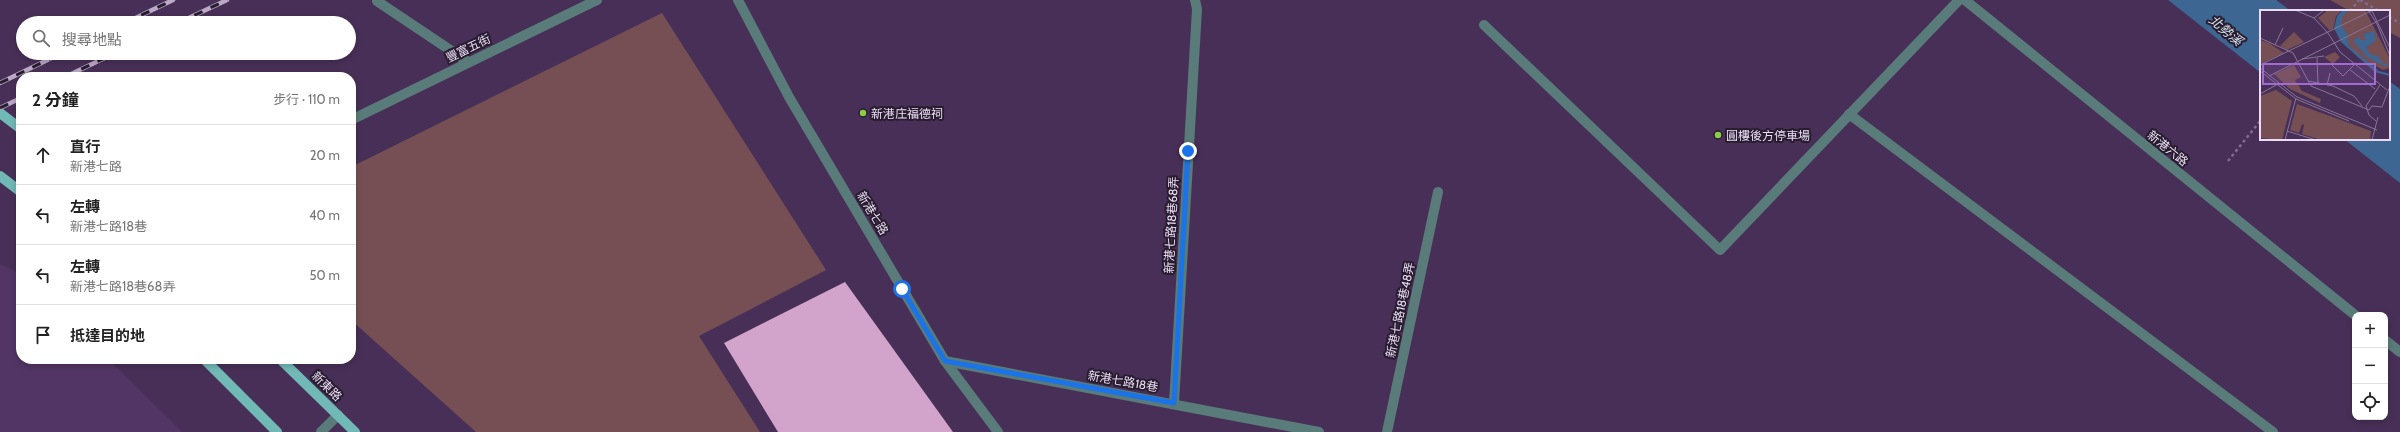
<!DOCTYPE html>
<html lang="zh-TW">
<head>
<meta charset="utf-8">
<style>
  body { margin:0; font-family:Cabin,"Noto Sans TC",sans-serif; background:#f2f2f2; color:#222 }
  .controls { position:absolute; right:12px; bottom:12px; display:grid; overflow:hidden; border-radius:8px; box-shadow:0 2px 6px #0003 }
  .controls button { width:36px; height:36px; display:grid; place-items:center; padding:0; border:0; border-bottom:1px solid #e0e0e0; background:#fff; color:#222; font:20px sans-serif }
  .stop { position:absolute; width:12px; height:12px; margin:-9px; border:3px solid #1a73e8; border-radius:50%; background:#fff }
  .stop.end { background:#1a73e8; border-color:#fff; box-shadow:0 1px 4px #0008 }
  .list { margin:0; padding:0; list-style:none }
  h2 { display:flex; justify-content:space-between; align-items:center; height:52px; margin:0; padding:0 16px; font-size:17px }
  h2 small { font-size:13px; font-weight:400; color:#767676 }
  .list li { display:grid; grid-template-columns:26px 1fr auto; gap:12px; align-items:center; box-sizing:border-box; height:60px; padding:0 16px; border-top:1px solid #e0e0e0 }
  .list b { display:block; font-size:15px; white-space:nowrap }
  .list p { margin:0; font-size:13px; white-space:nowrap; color:#767676 }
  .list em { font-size:13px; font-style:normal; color:#767676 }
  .icon { flex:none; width:22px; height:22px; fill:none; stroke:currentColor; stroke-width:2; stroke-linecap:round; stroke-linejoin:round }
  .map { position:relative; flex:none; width:2400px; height:432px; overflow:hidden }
  .search { position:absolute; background:#fff; box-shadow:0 2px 6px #0003; left:16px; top:16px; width:340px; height:44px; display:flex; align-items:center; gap:10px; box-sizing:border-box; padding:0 14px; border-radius:22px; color:#767676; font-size:15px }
  .panel { position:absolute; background:#fff; box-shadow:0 2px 6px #0003; left:16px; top:72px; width:340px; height:292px; border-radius:16px }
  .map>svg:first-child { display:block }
</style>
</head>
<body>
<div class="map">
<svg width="2400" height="432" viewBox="0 0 2400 432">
  <rect width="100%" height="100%" fill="#482f57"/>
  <polygon fill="#523564" points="0,264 21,274 21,359 108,359 182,432 0,432"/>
  <g fill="#754f53">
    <polygon points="2330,0 2400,0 2400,38 2389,32 2389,11 2350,11"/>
    <polygon points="662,13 826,270 699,336 760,432 476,432 351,320 351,167"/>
  </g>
  <g fill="#3d6692">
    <polygon points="2168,0 2276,0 2291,11 2261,11 2261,73"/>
    <polygon points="2389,81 2400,89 2400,183 2344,139 2389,139"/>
  </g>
  <polygon fill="#d2a4cb" points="845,282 953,432 778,432 724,343"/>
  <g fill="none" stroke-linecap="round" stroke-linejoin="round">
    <g stroke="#816c8e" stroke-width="2.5" stroke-dasharray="3 3" stroke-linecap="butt">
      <polyline points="2360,0 2379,11"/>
      <polyline points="2350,11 2359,0"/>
      <polyline points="2389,17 2400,23"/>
      <polyline points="2228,161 2261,120"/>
    </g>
    <g stroke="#597b79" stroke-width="10">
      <polyline points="738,0 789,97 945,361 998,432"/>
      <polyline points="1965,0 2355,315"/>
      <polyline points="377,1 468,62"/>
      <polyline points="1484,25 1720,250 1959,0"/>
      <polyline points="1849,114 2273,432"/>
      <polyline points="351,120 597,0"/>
      <polyline points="2385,340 2400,352"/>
      <polyline points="945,361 1319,432"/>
      <polyline points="1174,403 1197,9 1195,0"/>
      <polyline points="321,432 338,415"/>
      <polyline points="1387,432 1438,192"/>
    </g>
    <g stroke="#71b9b6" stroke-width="10">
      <polyline points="0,113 21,129"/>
      <polyline points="0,176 21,192"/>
      <polyline points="204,359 277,432"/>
      <polyline points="280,359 355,432"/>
    </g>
    <defs>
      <g id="rail">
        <polyline points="125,23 173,0"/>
        <polyline points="178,23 227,0"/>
        <polyline points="65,77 115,53"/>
        <polyline points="0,83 62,53"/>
        <polyline points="0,108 21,98"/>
      </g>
    </defs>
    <use href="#rail" stroke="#bba9c7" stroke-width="4.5"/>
    <use href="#rail" stroke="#281d2f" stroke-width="3" stroke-dasharray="9" stroke-linecap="butt"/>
  </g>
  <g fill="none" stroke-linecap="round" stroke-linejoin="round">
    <polyline stroke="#1a73e8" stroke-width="5" points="902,289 945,361 1174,403 1188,151"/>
  </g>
  <g fill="#8bce46" stroke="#281d2f" stroke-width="1.5">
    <circle cx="863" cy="113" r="4"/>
    <circle cx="1718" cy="135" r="4"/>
  </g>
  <g text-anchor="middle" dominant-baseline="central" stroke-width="4" stroke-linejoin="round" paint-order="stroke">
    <g font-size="12" fill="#ebdcf5" stroke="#281d2f">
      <text transform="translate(468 48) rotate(-26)">豐富五街</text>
      <text transform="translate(2168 148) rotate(39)">新港六路</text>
      <text transform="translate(873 213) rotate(59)">新港七路</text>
      <text transform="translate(1171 225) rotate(-87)">新港七路18巷68弄</text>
      <text transform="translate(1400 310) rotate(-78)">新港七路18巷48弄</text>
      <text transform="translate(1123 381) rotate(10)">新港七路18巷</text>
      <text transform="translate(327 386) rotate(44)">新東路</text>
    </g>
    <g font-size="12" fill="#ebdcf5" stroke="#281d2f" text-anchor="start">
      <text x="871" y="113">新港庄福德祠</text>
      <text x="1726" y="135">圓樓後方停車場</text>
    </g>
    <g font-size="13" font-style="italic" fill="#d6e2f0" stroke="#281d2f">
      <text transform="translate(2226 30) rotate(40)">北勢溪</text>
    </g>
  </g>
  <g transform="translate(2260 10)">
    <rect width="130" height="130" fill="#482f57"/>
    <path d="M 68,0 L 82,0 L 76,6 L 73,19 L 69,20 L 58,8 ZM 87,0 L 105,0 L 129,47 L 130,58 L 123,60 L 108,52 L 95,43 L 85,31 L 79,14 L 82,4 ZM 34,22 L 44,32 L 27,40 L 20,36 ZM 0,30 L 9,33 L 24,43 L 0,54 ZM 75,42 L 80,47 L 73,54 L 64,47 ZM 34,55 L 41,67 L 35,70 L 42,81 L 61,89 L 60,93 L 30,79 L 14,64 ZM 16,80 L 32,91 L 22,130 L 0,128 L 0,86 ZM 37,94 L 111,121 L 110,130 L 61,130 L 42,124 L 44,115 L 42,114 L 39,123 L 30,120 Z" fill="#754f53"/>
    <path d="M 83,0 L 89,0 L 82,7 L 81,14 L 87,24 L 89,36 L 118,60 L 116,63 L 81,32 L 74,18 L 77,6 ZM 114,21 L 116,30 L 107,37 L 107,41 L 113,46 L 117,45 L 123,54 L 128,53 L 126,57 L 107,47 L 93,31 L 100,26 L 100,30 L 106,30 L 103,24 Z" fill="#3d6692"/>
    <path fill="none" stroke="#3d6692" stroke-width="2" d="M 115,61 L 130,65"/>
    <path fill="none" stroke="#897496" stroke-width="1" d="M 35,0 L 54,8 L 68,23 L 80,42 L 127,80M 108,0 L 117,14 L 130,46M 112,1 L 130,38M 54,8 L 64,0M 0,28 L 33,43 L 51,76 L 109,100M 15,35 L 23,18M 57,48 L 58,73M 42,49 L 64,46M 0,55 L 113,0M 72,55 L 83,66 L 95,54M 0,58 L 37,87 L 117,120M 89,59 L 115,79M 0,61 L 36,89 L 89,111M 9,66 L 130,5M 48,71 L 73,76 L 94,86 L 102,96M 67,75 L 70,63M 0,84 L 18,74M 109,100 L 112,96 L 122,97 L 130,76M 116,111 L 109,105 L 106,96 L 120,75M 27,121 L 56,130M 25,130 L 36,88M 112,130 L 118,107"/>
    <path fill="#a26ad2" fill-opacity="0.15" stroke="#a26ad2" stroke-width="2" d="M 3,54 L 115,54 L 115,74 L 3,74 Z"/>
    <rect width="130" height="130" fill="none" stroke="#ebdcf5" stroke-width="2"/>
  </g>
</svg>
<div class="controls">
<button>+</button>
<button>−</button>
<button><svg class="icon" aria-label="locate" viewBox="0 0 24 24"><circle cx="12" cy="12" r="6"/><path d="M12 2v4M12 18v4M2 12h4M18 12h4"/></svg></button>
</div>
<div class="stop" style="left:902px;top:289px"></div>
<div class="stop end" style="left:1188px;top:151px"></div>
<div class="search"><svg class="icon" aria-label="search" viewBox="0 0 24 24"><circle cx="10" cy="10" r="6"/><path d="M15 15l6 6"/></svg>搜尋地點</div>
<section class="panel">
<h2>2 分鐘<small>步行 · 110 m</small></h2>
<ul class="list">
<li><svg class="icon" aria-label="ahead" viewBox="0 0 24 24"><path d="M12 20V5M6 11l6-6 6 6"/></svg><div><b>直行</b><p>新港七路</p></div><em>20 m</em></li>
<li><svg class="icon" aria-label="left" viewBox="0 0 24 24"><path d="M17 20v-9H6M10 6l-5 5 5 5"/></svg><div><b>左轉</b><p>新港七路18巷</p></div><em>40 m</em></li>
<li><svg class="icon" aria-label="left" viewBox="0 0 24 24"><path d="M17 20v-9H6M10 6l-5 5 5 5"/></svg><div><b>左轉</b><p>新港七路18巷68弄</p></div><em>50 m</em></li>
<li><svg class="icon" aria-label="arrive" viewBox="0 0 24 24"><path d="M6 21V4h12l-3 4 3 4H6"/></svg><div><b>抵達目的地</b></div></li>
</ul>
</section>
</div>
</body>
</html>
